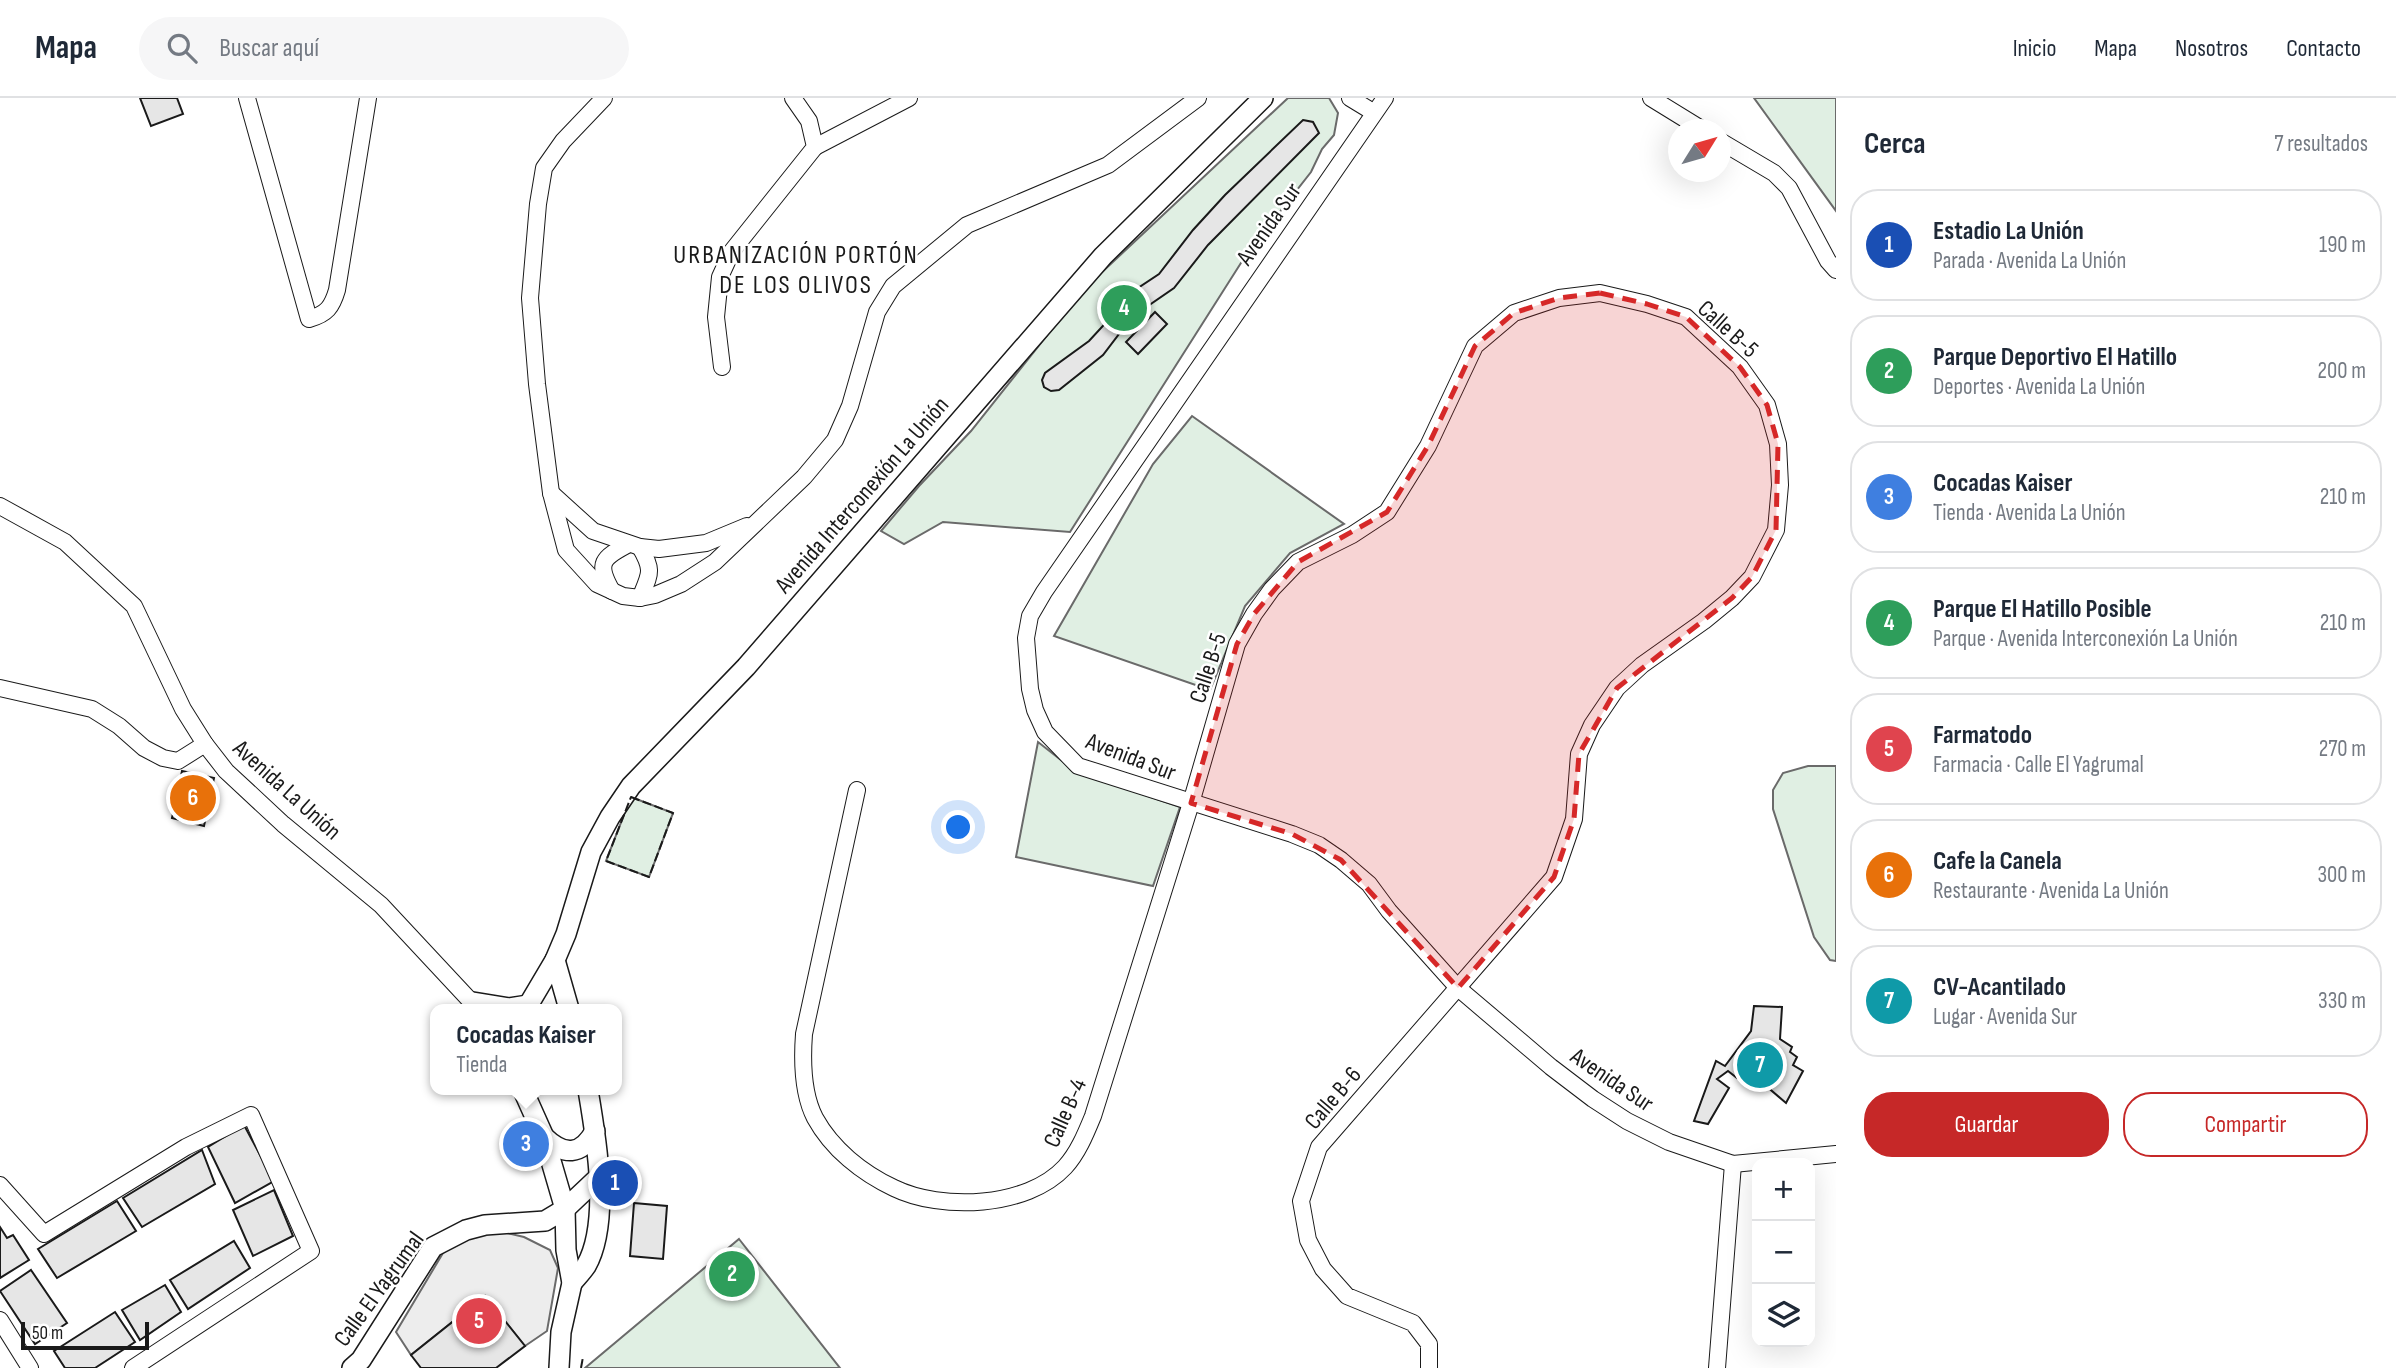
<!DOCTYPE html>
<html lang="es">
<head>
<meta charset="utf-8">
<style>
  body { margin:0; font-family:"Sofia Sans Condensed",sans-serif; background:#f6f6f7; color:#1f2937 }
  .controls { position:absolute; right:21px; bottom:21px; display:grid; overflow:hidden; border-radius:14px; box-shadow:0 7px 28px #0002 }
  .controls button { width:63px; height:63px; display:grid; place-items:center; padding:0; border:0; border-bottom:2px solid #e0e1e3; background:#fff; color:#1f2937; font:35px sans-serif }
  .compass { position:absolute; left:1668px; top:21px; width:63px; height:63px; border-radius:50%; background:#fff; box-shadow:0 7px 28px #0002; rotate:53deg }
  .scale { position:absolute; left:21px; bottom:18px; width:128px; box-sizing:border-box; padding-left:7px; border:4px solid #1a1a1a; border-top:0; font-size:19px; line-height:24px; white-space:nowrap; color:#1a1a1a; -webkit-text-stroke:5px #fff; paint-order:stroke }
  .you { position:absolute; left:959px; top:730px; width:24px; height:24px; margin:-18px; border:5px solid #fff; border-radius:50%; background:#1a73e8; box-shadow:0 0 0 10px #1a73e833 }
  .badge { display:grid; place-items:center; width:46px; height:46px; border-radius:50%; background:#c62828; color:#fff; font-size:23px; font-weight:700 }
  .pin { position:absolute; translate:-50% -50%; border:4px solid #fff; box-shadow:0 2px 7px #0006 }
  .popup { position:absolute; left:430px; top:906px; width:192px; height:91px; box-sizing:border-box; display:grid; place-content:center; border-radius:14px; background:#fff; filter:drop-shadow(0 2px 5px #0005); font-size:23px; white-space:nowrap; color:#747a83 }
  .popup b { font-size:26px; color:#1f2937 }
  .popup::after { content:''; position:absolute; left:50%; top:100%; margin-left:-14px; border:14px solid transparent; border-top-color:#fff }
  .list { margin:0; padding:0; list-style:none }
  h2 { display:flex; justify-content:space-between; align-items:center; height:91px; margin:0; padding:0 28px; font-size:30px }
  h2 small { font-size:23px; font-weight:400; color:#747a83 }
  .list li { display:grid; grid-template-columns:46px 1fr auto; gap:21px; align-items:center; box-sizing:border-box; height:112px; margin:0 14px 14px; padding:0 14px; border:2px solid #e0e1e3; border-radius:28px }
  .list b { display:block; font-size:26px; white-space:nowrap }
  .list p { margin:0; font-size:23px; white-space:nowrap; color:#747a83 }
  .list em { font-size:23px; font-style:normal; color:#747a83 }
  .actions { display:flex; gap:14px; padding:21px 28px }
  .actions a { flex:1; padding:16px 0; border:2px solid #c62828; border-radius:28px; text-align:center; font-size:24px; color:#c62828 }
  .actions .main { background:#c62828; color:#fff }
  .icon { flex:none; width:38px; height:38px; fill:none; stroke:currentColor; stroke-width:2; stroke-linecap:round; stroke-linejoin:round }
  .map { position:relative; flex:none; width:1836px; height:1270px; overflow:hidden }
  header { display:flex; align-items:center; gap:42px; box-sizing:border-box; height:98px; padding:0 35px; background:#fff; border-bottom:2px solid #e0e1e3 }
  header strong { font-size:33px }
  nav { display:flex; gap:38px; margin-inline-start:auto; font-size:24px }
  .search { width:490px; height:63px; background:#f6f6f7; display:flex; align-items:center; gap:18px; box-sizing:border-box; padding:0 24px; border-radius:38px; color:#747a83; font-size:26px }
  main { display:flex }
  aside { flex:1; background:#fff }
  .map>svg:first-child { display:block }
</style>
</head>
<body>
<header>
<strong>Mapa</strong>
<div class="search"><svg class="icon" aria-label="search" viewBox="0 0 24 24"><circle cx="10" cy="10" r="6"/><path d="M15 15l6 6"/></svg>Buscar aquí</div>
<nav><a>Inicio</a><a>Mapa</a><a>Nosotros</a><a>Contacto</a></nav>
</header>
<main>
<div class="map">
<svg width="1836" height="1270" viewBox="0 0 1836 1270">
  <rect width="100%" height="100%" fill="#fff"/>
  <g fill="#e0efe3" stroke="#6a6a6a" stroke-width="2">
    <polygon points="1288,0 1329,0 1338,15 1334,37 1322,51 1311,74 1246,157 1070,434 943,424 904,446 881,433 919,388 971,333 1084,191"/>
    <polygon points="1754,0 1836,0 1836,113"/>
    <polygon points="1192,318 1344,426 1290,455 1245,508 1210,592 1054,538 1153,366"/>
    <polygon points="1038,644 1075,673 1180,709 1153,788 1016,759"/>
    <polygon points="1808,668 1836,668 1836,863 1830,862 1814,839 1773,711 1773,692 1783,675"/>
    <polygon points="631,699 673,715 649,779 606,763"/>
    <polygon points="739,1141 840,1270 585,1270"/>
  </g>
  <polygon fill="#ededed" stroke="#6a6a6a" stroke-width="2" points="483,1134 503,1134 524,1139 550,1152 558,1170 547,1233 525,1248 485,1198 411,1257 396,1234 443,1155 457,1145"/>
  <g fill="#e6e6e6" stroke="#1a1a1a" stroke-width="2">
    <polygon points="140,0 177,0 183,16 151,28"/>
    <polygon points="1303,22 1313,24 1319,35 1208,147 1174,190 1132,219 1103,257 1059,292 1051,293 1044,289 1042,282 1045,275 1089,243 1113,217 1117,204 1159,176 1193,132 1225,97"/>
    <polygon points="1155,214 1167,226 1138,256 1126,244"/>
    <polygon points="182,673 214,680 204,728 172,720"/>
    <polygon points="1754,908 1782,909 1780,941 1792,949 1790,954 1797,959 1793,967 1803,973 1786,1005 1744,969 1737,980 1728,973 1717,981 1729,990 1708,1026 1694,1023 1716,963 1725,968 1751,933"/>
    <polygon points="244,1027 274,1083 235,1105 208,1049"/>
    <polygon points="202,1052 215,1086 142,1129 123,1100"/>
    <polygon points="274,1092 293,1138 253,1158 233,1112"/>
    <polygon points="117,1103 136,1133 57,1180 38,1151"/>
    <polygon points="634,1105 667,1108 663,1161 630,1158"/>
    <polygon points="0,1129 7,1140 13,1137 29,1162 0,1180"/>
    <polygon points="234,1143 250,1170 188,1211 170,1182"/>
    <polygon points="31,1172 67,1225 35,1246 0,1193"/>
    <polygon points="165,1187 181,1214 140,1242 122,1212"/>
    <polygon points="485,1198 525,1248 496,1270 421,1270 411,1257"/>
    <polygon points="115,1214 135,1244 95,1270 65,1270 54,1253"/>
  </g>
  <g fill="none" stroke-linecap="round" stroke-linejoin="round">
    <defs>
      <g id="minor">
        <path d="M 247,0 L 309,221 C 327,216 332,209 337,192 L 368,0"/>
        <polyline points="604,0 563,43 544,70 538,106 530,200 537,286 551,395 566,452 597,486 623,498 640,500 655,497 681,486 715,464 804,379 835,342 850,308 877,214 893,188 967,127 1108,67 1198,0"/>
        <polyline points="1350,0 1373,14"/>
        <polyline points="1385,0 1044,494 1030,518 1026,540 1030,591 1035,612 1045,634 1078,668 1292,736 1319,747 1341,762 1369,786 1389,813 1458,890 1551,969 1593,1001 1627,1023 1669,1044 1733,1066 1836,1056"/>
        <polyline points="1651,0 1703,32"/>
        <polyline points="1720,43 1774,75 1789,90 1828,163 1836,172"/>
        <polyline points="815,49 909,0"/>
        <polyline points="722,269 716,219 720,179 732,153 815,49 809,23 793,0"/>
        <polyline points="551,395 593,433 640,449 659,451 706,445 747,428"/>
        <polyline points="0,408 65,444 134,508 183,611 205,646 226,673 283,726 381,807 478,911"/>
        <path d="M 612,493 C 596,465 602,460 629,446"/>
        <path d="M 640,500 C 650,476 654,473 640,449"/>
        <polyline points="0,590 92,611 119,628 144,650 163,660 178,663 205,646"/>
        <path d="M 857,692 L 804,936 C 802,963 802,995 815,1020 C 832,1051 862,1075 894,1090 C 941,1113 1027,1110 1065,1069 C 1078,1055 1086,1035 1093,1018 L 1191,705 L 1237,546 L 1254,516 L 1272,491 L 1298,464 L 1352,437 L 1387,414 L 1428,348 L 1475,248 L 1514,215 L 1559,200 L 1600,195 L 1647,206 L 1686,219 L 1740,269 L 1767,307 L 1778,346 L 1780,387 L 1776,432 L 1752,479 L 1732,500 L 1704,523 L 1642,567 L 1617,590 L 1592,627 L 1579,656 L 1574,721 L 1554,779 L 1319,1049 L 1301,1103 L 1308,1142 L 1323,1171 L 1347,1198 L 1413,1225 L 1429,1246 L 1429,1270"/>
        <polyline points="0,1087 44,1136 186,1049 251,1017 311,1153 133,1270"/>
        <polyline points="0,1222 30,1270"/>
        <polyline points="1717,1270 1733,1066"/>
      </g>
      <g id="tertiary">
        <polyline points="555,862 569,911"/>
        <polyline points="473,904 509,910 528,907"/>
        <polyline points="526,911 555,862 566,836 591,754 610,719 631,688 746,569 1103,158 1263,0"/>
        <polyline points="523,992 544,1039 565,1111 566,1152 572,1185 561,1234 559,1270"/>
        <path d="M 544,1039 C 564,1058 581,1058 595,1033"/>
        <path d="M 572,1185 C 576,1180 582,1174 586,1168 C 611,1124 596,1039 588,992"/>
        <polyline points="352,1270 361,1262 433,1149 466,1132 485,1127 545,1123 565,1111 600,1078"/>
      </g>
    </defs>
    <use href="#minor" stroke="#1a1a1a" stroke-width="18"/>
    <use href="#tertiary" stroke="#1a1a1a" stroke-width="22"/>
    <use href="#minor" stroke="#fff" stroke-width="16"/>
    <use href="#tertiary" stroke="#fff" stroke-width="19"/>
    <g stroke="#1a1a1a" stroke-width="2" stroke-dasharray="9 3.5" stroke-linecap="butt">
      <polygon points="631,699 673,715 649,779 606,763"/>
      <polyline points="581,1270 583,1259"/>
    </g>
  </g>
  <path fill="#d62828" fill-opacity="0.2" stroke="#d62828" stroke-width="5" stroke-dasharray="14 9" stroke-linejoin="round" d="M 1600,195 L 1647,206 L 1686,219 L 1740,269 L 1767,307 L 1778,346 L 1776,432 L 1752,479 L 1732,500 L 1617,590 L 1579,656 L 1574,721 L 1554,779 L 1458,890 L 1341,762 L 1292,736 L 1191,705 L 1237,546 L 1254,516 L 1298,464 L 1387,414 L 1428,348 L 1475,248 L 1514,215 L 1559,200 Z"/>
  <g text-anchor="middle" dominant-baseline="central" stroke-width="5" stroke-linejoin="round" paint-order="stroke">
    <g font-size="24" fill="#1a1a1a" stroke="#fff">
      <text transform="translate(1269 126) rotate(-55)">Avenida Sur</text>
      <text transform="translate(1728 231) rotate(42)">Calle B-5</text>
      <text transform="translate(862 397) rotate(-49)">Avenida Interconexión La Unión</text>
      <text transform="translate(1208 570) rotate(-72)">Calle B-5</text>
      <text transform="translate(1131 659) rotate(21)">Avenida Sur</text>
      <text transform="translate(287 692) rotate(42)">Avenida La Unión</text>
      <text transform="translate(1612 982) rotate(34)">Avenida Sur</text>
      <text transform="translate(1333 1000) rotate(-50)">Calle B-6</text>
      <text transform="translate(1065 1015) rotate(-66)">Calle B-4</text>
      <text transform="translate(379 1191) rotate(-54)">Calle El Yagrumal</text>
    </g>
    <g font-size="26" letter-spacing="2" fill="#1a1a1a" stroke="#fff">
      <text x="796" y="157">URBANIZACIÓN PORTÓN<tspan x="796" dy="30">DE LOS OLIVOS</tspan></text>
    </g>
  </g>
</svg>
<div class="controls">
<button>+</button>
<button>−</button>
<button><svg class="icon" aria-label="layers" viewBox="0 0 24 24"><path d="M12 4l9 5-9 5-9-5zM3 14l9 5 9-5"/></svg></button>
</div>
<svg class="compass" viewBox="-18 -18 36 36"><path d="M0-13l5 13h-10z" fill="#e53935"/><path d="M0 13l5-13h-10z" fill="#747a83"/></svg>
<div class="scale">50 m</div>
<div class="you"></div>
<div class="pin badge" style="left:615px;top:1085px;background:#1a4fb4">1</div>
<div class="pin badge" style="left:732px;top:1176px;background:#2e9e5b">2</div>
<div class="pin badge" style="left:526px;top:1046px;background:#3f7fe0">3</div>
<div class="popup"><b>Cocadas Kaiser</b>Tienda</div>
<div class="pin badge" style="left:1124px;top:210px;background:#2e9e5b">4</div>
<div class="pin badge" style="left:479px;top:1223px;background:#e0444e">5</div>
<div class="pin badge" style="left:193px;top:700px;background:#e8710a">6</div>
<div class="pin badge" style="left:1760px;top:967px;background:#0f9aa8">7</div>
</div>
<aside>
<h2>Cerca<small>7 resultados</small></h2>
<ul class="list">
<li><span class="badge" style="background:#1a4fb4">1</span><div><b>Estadio La Unión</b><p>Parada · Avenida La Unión</p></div><em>190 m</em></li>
<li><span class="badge" style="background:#2e9e5b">2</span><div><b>Parque Deportivo El Hatillo</b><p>Deportes · Avenida La Unión</p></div><em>200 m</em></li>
<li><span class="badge" style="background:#3f7fe0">3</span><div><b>Cocadas Kaiser</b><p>Tienda · Avenida La Unión</p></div><em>210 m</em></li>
<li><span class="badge" style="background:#2e9e5b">4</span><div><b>Parque El Hatillo Posible</b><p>Parque · Avenida Interconexión La Unión</p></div><em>210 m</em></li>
<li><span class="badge" style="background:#e0444e">5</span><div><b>Farmatodo</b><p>Farmacia · Calle El Yagrumal</p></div><em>270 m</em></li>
<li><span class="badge" style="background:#e8710a">6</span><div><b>Cafe la Canela</b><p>Restaurante · Avenida La Unión</p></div><em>300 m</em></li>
<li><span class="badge" style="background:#0f9aa8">7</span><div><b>CV-Acantilado</b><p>Lugar · Avenida Sur</p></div><em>330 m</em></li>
</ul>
<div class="actions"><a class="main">Guardar</a><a>Compartir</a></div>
</aside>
</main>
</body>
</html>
